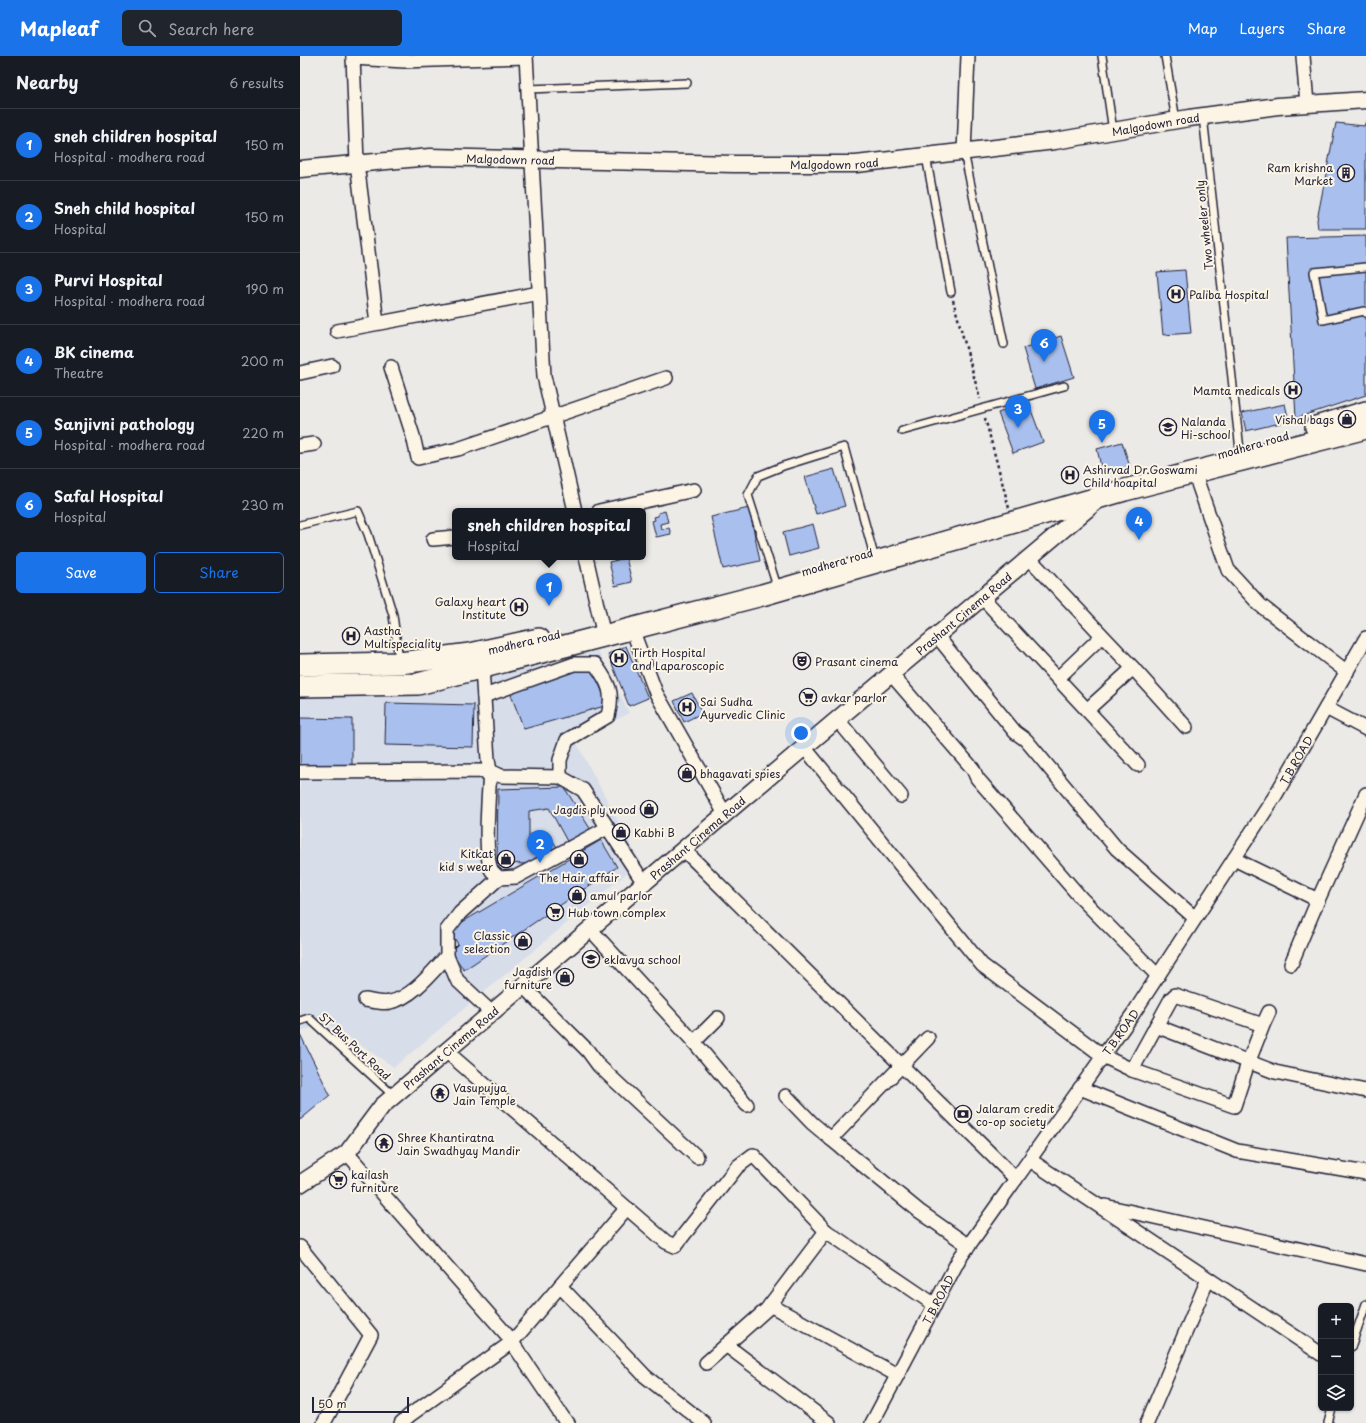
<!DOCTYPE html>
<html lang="en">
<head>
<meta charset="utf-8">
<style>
  body { margin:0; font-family:"Playpen Sans",sans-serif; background:#20242c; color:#f1f3f6 }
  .controls { position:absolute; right:12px; bottom:12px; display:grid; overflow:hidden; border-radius:6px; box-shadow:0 1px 3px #0004 }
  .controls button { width:36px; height:36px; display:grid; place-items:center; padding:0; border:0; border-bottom:1px solid #363941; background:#171b24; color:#f1f3f6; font:20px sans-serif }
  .scale { position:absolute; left:12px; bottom:10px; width:97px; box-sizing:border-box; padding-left:4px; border:2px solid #22223b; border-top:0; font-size:11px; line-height:14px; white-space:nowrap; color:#22223b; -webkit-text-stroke:3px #fcf5e5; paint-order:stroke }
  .you { position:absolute; left:501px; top:677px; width:14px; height:14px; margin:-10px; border:3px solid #fff; border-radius:50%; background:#1a73e8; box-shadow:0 0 0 6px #1a73e833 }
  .badge { display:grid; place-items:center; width:26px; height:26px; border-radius:50%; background:#1a73e8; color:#fff; font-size:13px; font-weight:700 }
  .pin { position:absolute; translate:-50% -33px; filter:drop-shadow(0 1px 2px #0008) }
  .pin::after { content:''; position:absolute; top:21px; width:14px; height:12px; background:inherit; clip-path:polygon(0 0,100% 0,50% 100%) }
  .popup { position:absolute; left:152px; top:452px; width:194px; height:52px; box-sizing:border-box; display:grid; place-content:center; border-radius:6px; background:#171b24; filter:drop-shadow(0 1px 3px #0005); font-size:13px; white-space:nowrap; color:#9ea1a6 }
  .popup b { font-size:15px; color:#f1f3f6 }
  .popup::after { content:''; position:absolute; left:50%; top:100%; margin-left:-8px; border:8px solid transparent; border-top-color:#171b24 }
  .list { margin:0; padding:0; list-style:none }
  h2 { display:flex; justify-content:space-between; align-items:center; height:52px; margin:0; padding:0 16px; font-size:17px }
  h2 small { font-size:13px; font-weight:400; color:#9ea1a6 }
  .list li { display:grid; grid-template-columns:26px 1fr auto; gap:12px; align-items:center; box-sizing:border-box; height:72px; padding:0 16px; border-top:1px solid #363941 }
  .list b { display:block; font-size:15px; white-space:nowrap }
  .list p { margin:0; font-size:13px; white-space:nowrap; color:#9ea1a6 }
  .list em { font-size:13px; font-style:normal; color:#9ea1a6 }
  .actions { display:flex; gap:8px; padding:12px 16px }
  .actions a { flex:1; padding:9px 0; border:1px solid #1a73e8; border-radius:6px; text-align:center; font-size:14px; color:#1a73e8 }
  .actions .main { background:#1a73e8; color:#fff }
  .icon { flex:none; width:22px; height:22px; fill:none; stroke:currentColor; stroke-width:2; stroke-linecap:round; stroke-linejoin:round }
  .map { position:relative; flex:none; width:1066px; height:1367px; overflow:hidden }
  header { display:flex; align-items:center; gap:24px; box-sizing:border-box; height:56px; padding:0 20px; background:#1a73e8; color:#fff }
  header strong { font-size:19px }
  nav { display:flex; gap:22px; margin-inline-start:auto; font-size:14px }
  .search { width:280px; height:36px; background:#20242c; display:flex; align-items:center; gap:10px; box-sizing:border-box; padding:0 14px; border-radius:6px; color:#9ea1a6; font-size:15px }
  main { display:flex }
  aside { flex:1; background:#171b24 }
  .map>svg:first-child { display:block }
</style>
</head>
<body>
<header>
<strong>Mapleaf</strong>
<div class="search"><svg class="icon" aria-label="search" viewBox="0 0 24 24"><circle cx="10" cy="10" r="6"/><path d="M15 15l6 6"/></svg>Search here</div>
<nav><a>Map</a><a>Layers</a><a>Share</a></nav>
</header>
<main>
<aside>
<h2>Nearby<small>6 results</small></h2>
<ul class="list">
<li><span class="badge">1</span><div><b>sneh children hospital</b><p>Hospital · modhera road</p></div><em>150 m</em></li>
<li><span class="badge">2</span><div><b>Sneh child hospital</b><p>Hospital</p></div><em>150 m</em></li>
<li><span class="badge">3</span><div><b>Purvi Hospital</b><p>Hospital · modhera road</p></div><em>190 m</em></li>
<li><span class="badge">4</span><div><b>BK cinema</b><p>Theatre</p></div><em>200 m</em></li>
<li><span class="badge">5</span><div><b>Sanjivni pathology</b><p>Hospital · modhera road</p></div><em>220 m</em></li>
<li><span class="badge">6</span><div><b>Safal Hospital</b><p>Hospital</p></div><em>230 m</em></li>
</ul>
<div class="actions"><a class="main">Save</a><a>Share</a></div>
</aside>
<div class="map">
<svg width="1066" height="1367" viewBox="0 0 1066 1367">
  <rect width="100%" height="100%" fill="#ebeae7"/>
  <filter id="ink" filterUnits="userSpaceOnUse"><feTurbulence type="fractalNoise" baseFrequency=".025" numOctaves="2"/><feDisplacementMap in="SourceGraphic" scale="8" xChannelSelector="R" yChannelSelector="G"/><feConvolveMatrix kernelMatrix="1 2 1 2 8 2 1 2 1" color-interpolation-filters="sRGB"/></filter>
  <g filter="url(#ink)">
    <polygon fill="#d7dde9" points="298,595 329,657 276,686 340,806 94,1011 26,967 0,975 0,637 122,635 163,628 239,610"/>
    <g fill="#a9c0ee" stroke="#22223b">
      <polygon points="1066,65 1066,173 1018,173 1017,164 1036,67 1064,70"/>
      <polygon points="1066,180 1066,339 996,362 986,182"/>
      <polygon points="885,214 891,277 863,279 857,216"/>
      <polygon points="761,280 774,321 735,333 723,292"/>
      <polygon points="728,346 743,386 713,397 698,357"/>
      <polygon points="985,348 989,365 946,375 942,357"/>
      <polygon points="822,386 830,411 803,419 797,393"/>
      <polygon points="534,413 545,450 516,458 505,421"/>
      <polygon points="449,452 460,505 423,513 411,461"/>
      <polygon points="365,455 368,466 360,468 361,473 369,472 371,478 356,481 352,465 355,464 354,461 358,460 358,457"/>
      <polygon points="513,468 519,492 489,500 483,476"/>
      <polygon points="326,502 332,526 315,530 309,506"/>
      <polygon points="326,590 348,642 329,650 308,598"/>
      <polygon points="290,607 308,649 224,673 208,631"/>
      <polygon points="392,637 402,657 384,666 374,645"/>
      <polygon points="86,647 174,649 173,691 85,689"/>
      <polygon points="0,662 52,663 52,710 0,709"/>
      <polygon points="264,731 291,774 269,789 249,752 229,755 229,782 248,777 258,793 227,808 197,807 198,733"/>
      <polygon points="301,784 317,811 164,914 151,895 158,888 149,874"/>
      <polygon points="0,978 30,1039 0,1064"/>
    </g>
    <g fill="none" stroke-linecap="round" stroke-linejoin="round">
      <defs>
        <g id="service">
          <polyline points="802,0 813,75"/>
          <polyline points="865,0 876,64"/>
          <polyline points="228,33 387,27"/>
          <polyline points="903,60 940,394"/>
          <polyline points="664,96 704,288"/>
          <polyline points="626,100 651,236"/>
          <polyline points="1066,211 1014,216 1023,264 1064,255 1066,257"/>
          <polyline points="602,375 764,330"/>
          <polyline points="0,469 58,455 68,478 93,559 99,604"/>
          <polyline points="475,524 448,439 458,420 483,410 544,391 573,496"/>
          <polyline points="0,965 9,962 94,1040"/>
          <polyline points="1051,1291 1066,1248"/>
          <polyline points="1028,1367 1032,1352"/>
        </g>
        <g id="minor">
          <polyline points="53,0 57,107 77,267"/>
          <polyline points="226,0 244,320 275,455"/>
          <polyline points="1003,0 1007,48"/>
          <polyline points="53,2 104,5 226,1"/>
          <polyline points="664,96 668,0"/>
          <polyline points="37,275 239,237"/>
          <polyline points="91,311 113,380 118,402 158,393 366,322"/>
          <polyline points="0,317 32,310"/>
          <polyline points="0,390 14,388"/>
          <polyline points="894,416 928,514 960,549 1047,616"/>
          <polyline points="299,455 394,434"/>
          <polyline points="133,483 155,481"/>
          <polyline points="286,501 304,580"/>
          <polyline points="729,502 833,612 886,671"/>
          <polyline points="682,541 838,709"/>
          <polyline points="332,573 356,637 425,758"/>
          <polyline points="637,580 715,676 726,684 817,793 895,862"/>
          <polyline points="182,612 188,704 190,715 201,720 260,721 283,734 344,827"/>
          <polyline points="591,618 673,713 677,722 781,842 858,920"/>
          <polyline points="758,622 802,580"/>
          <path d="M 184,640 L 274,608 L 295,608 C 309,627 314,637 308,660 L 267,684 L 260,704 L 260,721"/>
          <polyline points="1026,652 1066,673"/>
          <polyline points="787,654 833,612"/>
          <polyline points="537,663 601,740"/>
          <polyline points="504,691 682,909 803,1000 832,1014"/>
          <path d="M 0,716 L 190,715 C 189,734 183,801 192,815 C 194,817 197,820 199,822 L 216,821 L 307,772"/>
          <polyline points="383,793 716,1123"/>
          <polyline points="934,803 1018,844 1066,738"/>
          <polyline points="290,873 394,986 418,962"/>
          <polyline points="991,908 1018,844"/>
          <polyline points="223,930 288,995 299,1010 397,1101"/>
          <path d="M 65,944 C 72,945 83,948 90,946 C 112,942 132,916 147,900"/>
          <polyline points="192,957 157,924 147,900 147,874 160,857 199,822"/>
          <polyline points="963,969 948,1007 934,1050 832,1014 871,943 875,939 963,969 969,956"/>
          <polyline points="856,970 975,1016 1066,1035"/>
          <polyline points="628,982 531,1083 619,1155 669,1190"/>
          <polyline points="394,986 447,1049"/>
          <polyline points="146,995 366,1186 375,1190 437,1111 453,1099 526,1175 635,1249"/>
          <polyline points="780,1032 937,1095 1066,1117"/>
          <polyline points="486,1040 512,1067 531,1083"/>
          <polyline points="47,1097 207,1279 266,1366 268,1367"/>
          <polyline points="730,1104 1021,1298"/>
          <polyline points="805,1150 1066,1208"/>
          <polyline points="0,1191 71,1279 24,1367"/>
          <polyline points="260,1230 345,1320 404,1367"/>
          <polyline points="470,1249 597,1319"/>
          <polyline points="426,1289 529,1367"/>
          <polyline points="406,1307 467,1253 526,1175"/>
          <polyline points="101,1367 110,1359 212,1286 326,1153"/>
          <path id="s1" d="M 572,1367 L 659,1203 L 833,958 L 975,740 L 1066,582"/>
          <polyline points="847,1367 908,1223"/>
        </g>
        <g id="tertiary">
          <path id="s2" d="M 0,113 L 130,101 L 434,108 L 556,108 L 755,85 L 889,62 L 978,50 L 1066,44"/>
          <path id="s3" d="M 0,1128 L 47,1097 L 82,1050 L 438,747 L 798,444"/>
        </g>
        <g id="primary">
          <polyline points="1016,371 1066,356"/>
          <polyline points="0,609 100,607 170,598 239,583"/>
          <polyline points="0,630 118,628 462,539 825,434 1066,372"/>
        </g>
      </defs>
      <use href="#service" stroke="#22223b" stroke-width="10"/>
      <use href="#minor" stroke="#22223b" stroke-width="16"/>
      <use href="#tertiary" stroke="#22223b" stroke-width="19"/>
      <use href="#primary" stroke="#22223b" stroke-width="24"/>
      <g stroke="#22223b" stroke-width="2.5" stroke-dasharray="3 3" stroke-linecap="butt">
        <polyline points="653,244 680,343"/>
        <polyline points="685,362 709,452"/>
      </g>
      <use href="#service" stroke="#fcf5e5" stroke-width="7"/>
      <use href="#minor" stroke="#fcf5e5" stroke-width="13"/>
      <use href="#tertiary" stroke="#fcf5e5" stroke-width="16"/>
      <use href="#primary" stroke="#fcf5e5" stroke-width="21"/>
    </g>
  </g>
  <defs>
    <symbol id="building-ring" viewBox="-11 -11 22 22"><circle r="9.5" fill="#fcf5e5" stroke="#22223b" stroke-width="1.5"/><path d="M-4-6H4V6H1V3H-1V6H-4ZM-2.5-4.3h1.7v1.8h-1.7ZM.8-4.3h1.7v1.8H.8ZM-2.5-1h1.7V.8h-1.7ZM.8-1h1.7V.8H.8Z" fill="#22223b"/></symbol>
    <symbol id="hospital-ring" viewBox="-11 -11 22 22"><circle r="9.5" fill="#fcf5e5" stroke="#22223b" stroke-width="1.5"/><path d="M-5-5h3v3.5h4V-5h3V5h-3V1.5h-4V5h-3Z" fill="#22223b"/></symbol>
    <symbol id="shop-ring" viewBox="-11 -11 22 22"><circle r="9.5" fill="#fcf5e5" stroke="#22223b" stroke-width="1.5"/><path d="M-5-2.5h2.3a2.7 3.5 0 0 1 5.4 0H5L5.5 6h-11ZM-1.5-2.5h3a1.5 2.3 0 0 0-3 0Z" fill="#22223b"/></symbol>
    <symbol id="school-ring" viewBox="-11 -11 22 22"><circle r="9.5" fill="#fcf5e5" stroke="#22223b" stroke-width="1.5"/><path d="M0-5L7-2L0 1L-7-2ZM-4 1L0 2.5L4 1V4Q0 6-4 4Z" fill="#22223b"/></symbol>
    <symbol id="theatre-ring" viewBox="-11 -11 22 22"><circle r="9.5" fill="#fcf5e5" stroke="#22223b" stroke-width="1.5"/><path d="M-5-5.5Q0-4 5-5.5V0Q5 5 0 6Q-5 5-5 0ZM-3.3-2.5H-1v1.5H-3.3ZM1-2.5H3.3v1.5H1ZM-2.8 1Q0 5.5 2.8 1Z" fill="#22223b"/></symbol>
    <symbol id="supermarket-ring" viewBox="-11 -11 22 22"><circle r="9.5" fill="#fcf5e5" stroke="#22223b" stroke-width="1.5"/><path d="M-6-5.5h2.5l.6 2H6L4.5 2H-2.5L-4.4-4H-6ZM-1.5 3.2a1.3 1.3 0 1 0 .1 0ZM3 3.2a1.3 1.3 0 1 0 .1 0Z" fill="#22223b"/></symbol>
    <symbol id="temple-ring" viewBox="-11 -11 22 22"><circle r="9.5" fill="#fcf5e5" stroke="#22223b" stroke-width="1.5"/><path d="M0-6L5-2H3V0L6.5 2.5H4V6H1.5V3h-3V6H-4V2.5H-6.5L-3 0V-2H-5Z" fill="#22223b"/></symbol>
    <symbol id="bank-ring" viewBox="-11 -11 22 22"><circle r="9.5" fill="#fcf5e5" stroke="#22223b" stroke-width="1.5"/><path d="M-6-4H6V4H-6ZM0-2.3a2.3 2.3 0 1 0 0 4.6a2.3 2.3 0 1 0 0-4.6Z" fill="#22223b"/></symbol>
  </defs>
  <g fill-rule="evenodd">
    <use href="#building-ring" x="1036" y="107" width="20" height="20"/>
    <use href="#hospital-ring" x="866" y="228" width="20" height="20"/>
    <use href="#hospital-ring" x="983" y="324" width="20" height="20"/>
    <use href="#shop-ring" x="1037" y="353" width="20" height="20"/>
    <use href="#school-ring" x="858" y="361" width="20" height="20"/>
    <use href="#hospital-ring" x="760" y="409" width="20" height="20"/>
    <use href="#hospital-ring" x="209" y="541" width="20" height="20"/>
    <use href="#hospital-ring" x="41" y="570" width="20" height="20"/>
    <use href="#hospital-ring" x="309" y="592" width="20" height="20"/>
    <use href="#theatre-ring" x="492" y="595" width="20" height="20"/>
    <use href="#supermarket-ring" x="498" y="631" width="20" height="20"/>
    <use href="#hospital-ring" x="377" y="641" width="20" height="20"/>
    <use href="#shop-ring" x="377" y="707" width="20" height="20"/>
    <use href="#shop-ring" x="339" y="743" width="20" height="20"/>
    <use href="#shop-ring" x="311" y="766" width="20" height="20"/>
    <use href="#shop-ring" x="196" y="793" width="20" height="20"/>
    <use href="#shop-ring" x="269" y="793" width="20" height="20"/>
    <use href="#shop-ring" x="267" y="829" width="20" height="20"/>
    <use href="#supermarket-ring" x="245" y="846" width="20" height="20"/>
    <use href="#shop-ring" x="213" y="875" width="20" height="20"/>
    <use href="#school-ring" x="281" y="893" width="20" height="20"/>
    <use href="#shop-ring" x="255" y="911" width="20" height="20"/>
    <use href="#temple-ring" x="130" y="1027" width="20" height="20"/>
    <use href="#bank-ring" x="653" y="1048" width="20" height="20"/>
    <use href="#temple-ring" x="74" y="1077" width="20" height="20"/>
    <use href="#supermarket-ring" x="28" y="1114" width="20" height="20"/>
  </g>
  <g text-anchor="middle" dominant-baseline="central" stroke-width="4" stroke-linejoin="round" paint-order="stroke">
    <g font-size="11" fill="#22223b" stroke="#fcf5e5">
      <text stroke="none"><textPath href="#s2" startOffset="859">Malgodown road</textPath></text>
      <text stroke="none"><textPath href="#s2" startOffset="211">Malgodown road</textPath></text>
      <text stroke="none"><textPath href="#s2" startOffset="535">Malgodown road</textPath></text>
      <text transform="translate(904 169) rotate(-96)">Two wheeler only</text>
      <text transform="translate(953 389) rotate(-16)">modhera road</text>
      <text transform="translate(537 506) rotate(-16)">modhera road</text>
      <text stroke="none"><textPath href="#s3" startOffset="877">Prashant Cinema Road</textPath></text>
      <text transform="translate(224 586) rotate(-13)">modhera road</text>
      <text stroke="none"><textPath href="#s1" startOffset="788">T.B.ROAD</textPath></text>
      <text stroke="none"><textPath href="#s3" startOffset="529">Prashant Cinema Road</textPath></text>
      <text stroke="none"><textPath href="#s1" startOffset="464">T.B.ROAD</textPath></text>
      <text transform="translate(55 990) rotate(43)">ST Bus Port Road</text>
      <text stroke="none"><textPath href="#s3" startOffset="205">Prashant Cinema Road</textPath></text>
      <text stroke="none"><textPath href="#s1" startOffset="140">T.B.ROAD</textPath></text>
    </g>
    <g font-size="11" fill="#22223b" stroke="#fcf5e5" text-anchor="start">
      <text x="1033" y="111" text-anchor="end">Ram krishna<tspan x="1033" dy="13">Market</tspan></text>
      <text x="889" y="238">Paliba Hospital</text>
      <text x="980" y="334" text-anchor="end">Mamta medicals</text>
      <text x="1034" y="363" text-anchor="end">Vishal bags</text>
      <text x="881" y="365">Nalanda<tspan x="881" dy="13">Hi-school</tspan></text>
      <text x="783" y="413">Ashirvad Dr.Goswami<tspan x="783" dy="13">Child hoapital</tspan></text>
      <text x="206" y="545" text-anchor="end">Galaxy heart<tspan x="206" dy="13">Institute</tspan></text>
      <text x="64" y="574">Aastha<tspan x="64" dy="13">Multispeciality</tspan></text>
      <text x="332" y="596">Tirth Hospital<tspan x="332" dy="13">and Laparoscopic</tspan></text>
      <text x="515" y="605">Prasant cinema</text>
      <text x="521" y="641">avkar parlor</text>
      <text x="400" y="645">Sai Sudha<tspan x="400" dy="13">Ayurvedic Clinic</tspan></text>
      <text x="400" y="717">bhagavati spies</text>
      <text x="336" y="753" text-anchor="end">Jagdis ply wood</text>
      <text x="334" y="776">Kabhi B</text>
      <text x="193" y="797" text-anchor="end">Kitkat<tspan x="193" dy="13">kid s wear</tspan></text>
      <text x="279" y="821" text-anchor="middle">The Hair affair</text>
      <text x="290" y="839">amul parlor</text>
      <text x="268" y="856">Hub town complex</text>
      <text x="210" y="879" text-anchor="end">Classic<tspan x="210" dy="13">selection</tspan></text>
      <text x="304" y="903">eklavya school</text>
      <text x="252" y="915" text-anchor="end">Jagdish<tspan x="252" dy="13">furniture</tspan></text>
      <text x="153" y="1031">Vasupujya<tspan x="153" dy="13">Jain Temple</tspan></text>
      <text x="676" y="1052">Jalaram credit<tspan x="676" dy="13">co-op society</tspan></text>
      <text x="97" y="1081">Shree Khantiratna<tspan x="97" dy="13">Jain Swadhyay Mandir</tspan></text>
      <text x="51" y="1118">kailash<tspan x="51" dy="13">furniture</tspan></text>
    </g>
  </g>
</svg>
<div class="controls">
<button>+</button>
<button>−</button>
<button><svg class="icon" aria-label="layers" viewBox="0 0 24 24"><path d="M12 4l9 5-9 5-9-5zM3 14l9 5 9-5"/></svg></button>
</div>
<div class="scale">50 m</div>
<div class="you"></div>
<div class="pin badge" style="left:249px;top:550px">1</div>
<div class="popup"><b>sneh children hospital</b>Hospital</div>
<div class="pin badge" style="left:240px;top:807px">2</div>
<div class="pin badge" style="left:718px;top:372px">3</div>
<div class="pin badge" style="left:839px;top:484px">4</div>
<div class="pin badge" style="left:802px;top:387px">5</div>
<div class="pin badge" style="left:744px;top:306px">6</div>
</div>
</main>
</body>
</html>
